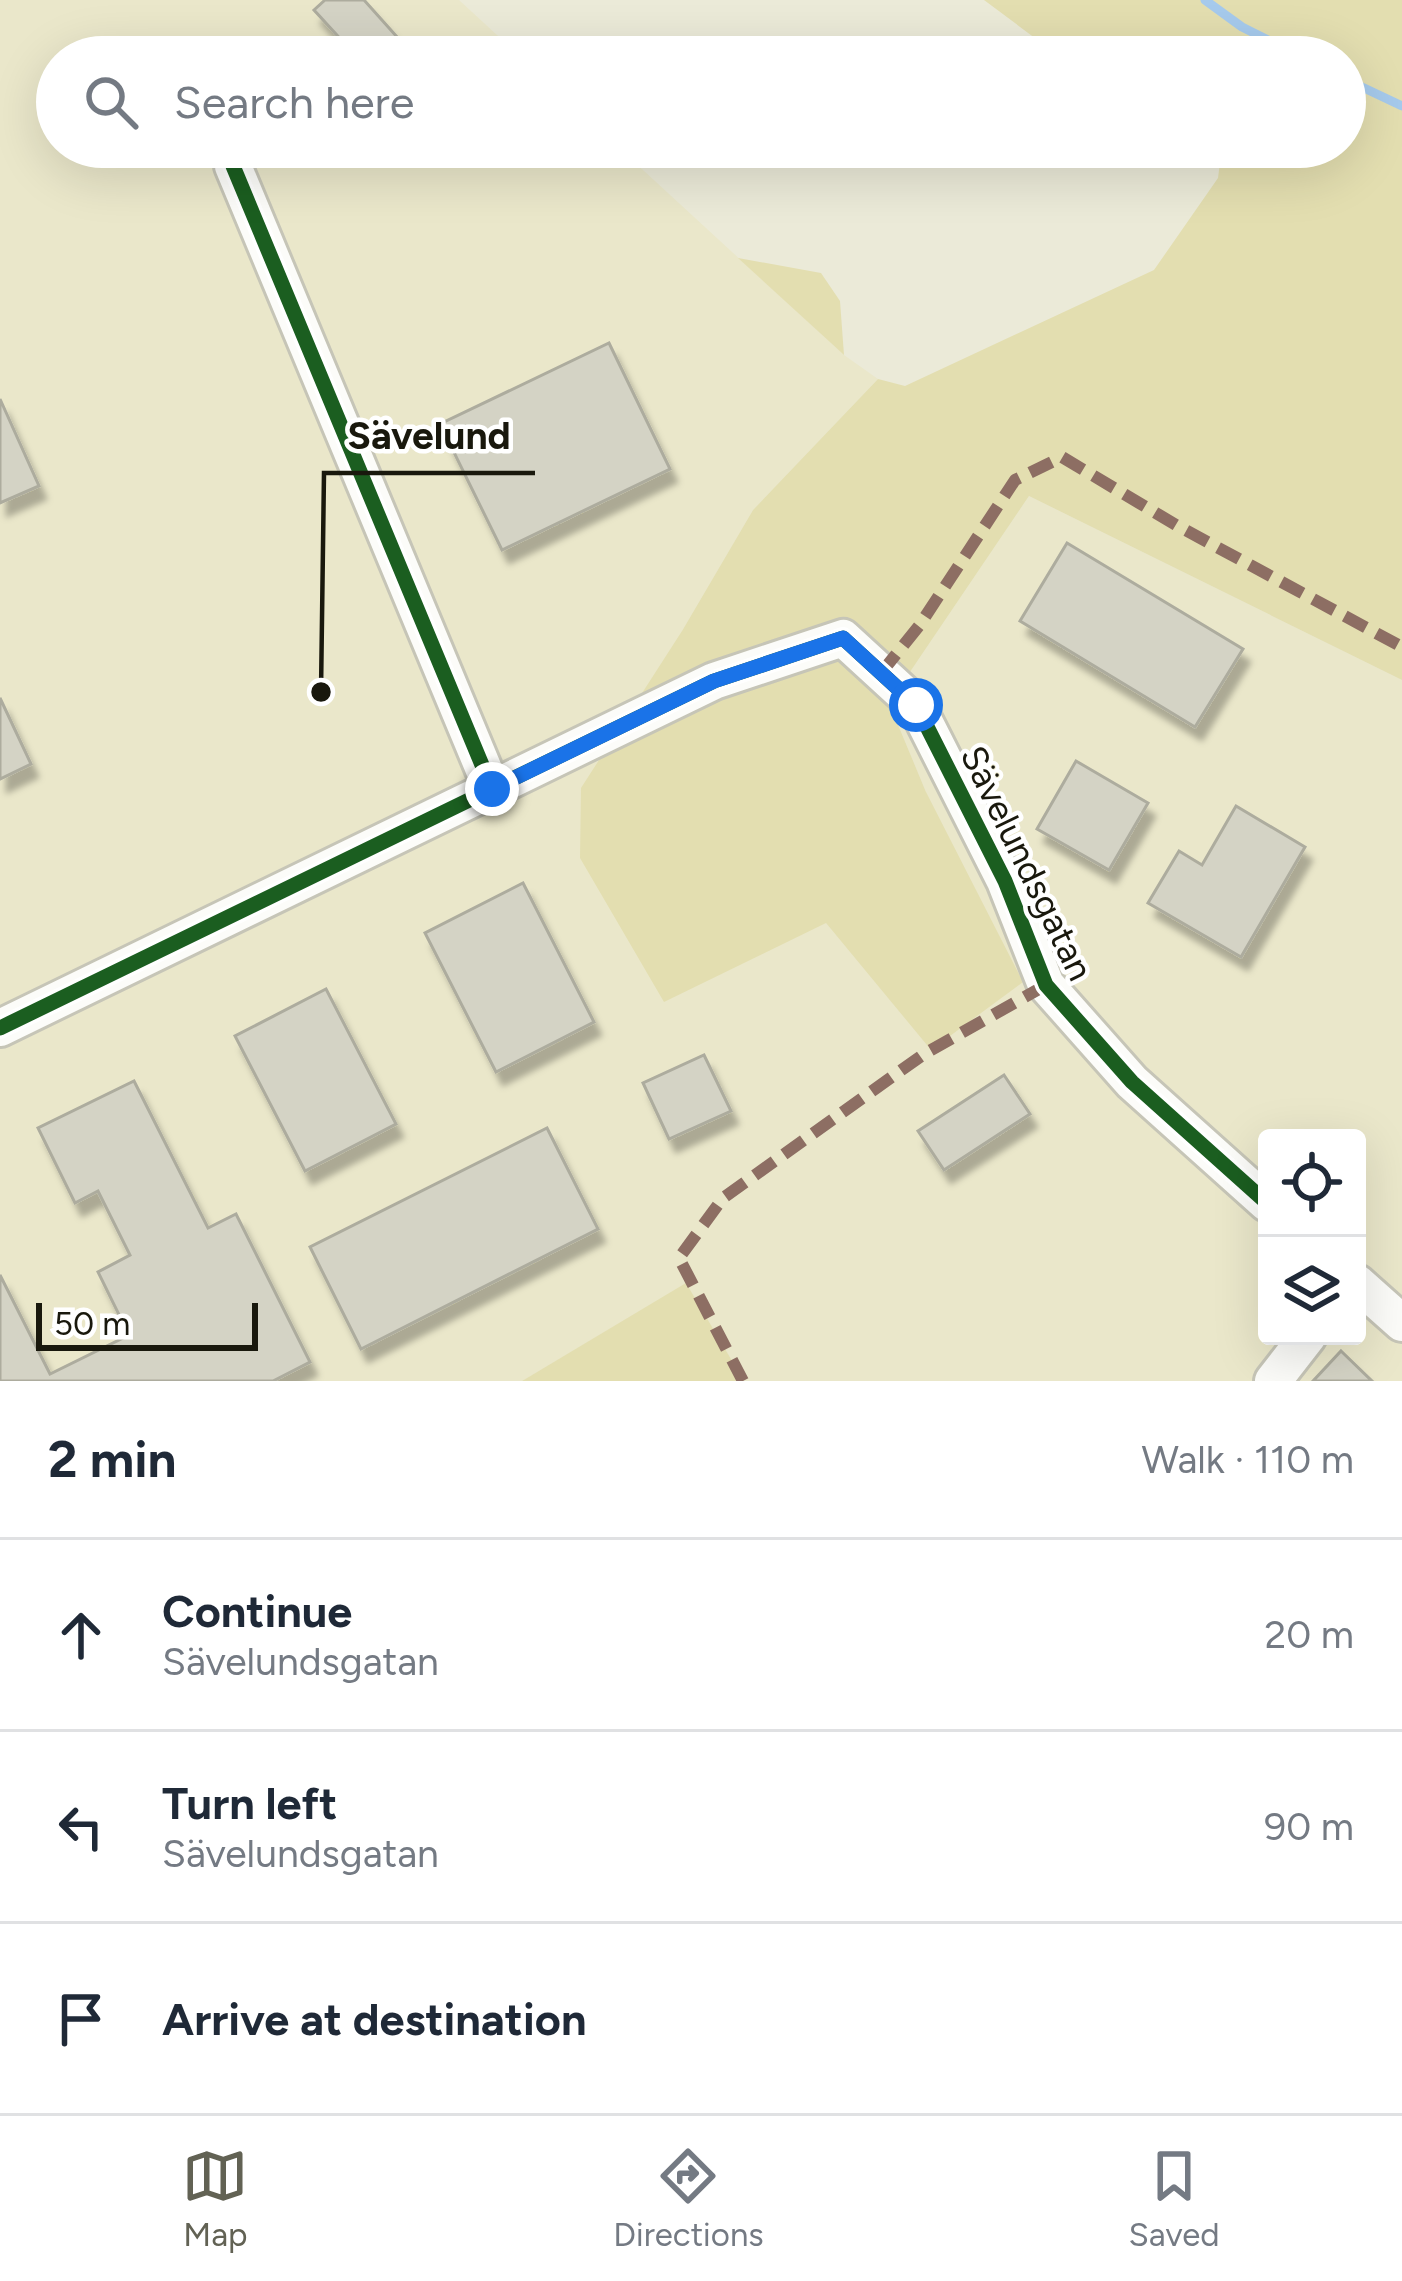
<!DOCTYPE html>
<html lang="en">
<head>
<meta charset="utf-8">
<style>
  body { margin:0; font-family:Figtree,sans-serif; background:#f2f2f3; color:#1f2937 }
  .controls { position:absolute; right:36px; bottom:36px; display:grid; overflow:hidden; border-radius:12px; box-shadow:0 12px 48px #0002 }
  .controls button { width:108px; height:108px; display:grid; place-items:center; padding:0; border:0; border-bottom:3px solid #e0e1e3; background:#fff; color:#1f2937; font:60px sans-serif }
  .scale { position:absolute; left:36px; bottom:30px; width:222px; box-sizing:border-box; padding-left:12px; border:6px solid #19180d; border-top:0; font-size:33px; line-height:42px; white-space:nowrap; color:#19180d; -webkit-text-stroke:9px #fff; paint-order:stroke }
  .stop { position:absolute; width:36px; height:36px; margin:-27px; border:9px solid #1a73e8; border-radius:50%; background:#fff }
  .stop.end { background:#1a73e8; border-color:#fff; box-shadow:0 3px 12px #0008 }
  .list { margin:0; padding:0; list-style:none }
  h2 { display:flex; justify-content:space-between; align-items:center; height:156px; margin:0; padding:0 48px; font-size:51px }
  h2 small { font-size:39px; font-weight:400; color:#747a83 }
  .list li { display:grid; grid-template-columns:78px 1fr auto; gap:36px; align-items:center; box-sizing:border-box; height:192px; padding:0 48px; border-top:3px solid #e0e1e3 }
  .list b { display:block; font-size:45px; white-space:nowrap }
  .list p { margin:0; font-size:39px; white-space:nowrap; color:#747a83 }
  .list em { font-size:39px; font-style:normal; color:#747a83 }
  .icon { flex:none; width:66px; height:66px; fill:none; stroke:currentColor; stroke-width:2; stroke-linecap:round; stroke-linejoin:round }
  .map { position:relative; flex:none; width:1402px; height:1381px; overflow:hidden }
  .search { position:absolute; background:#fff; box-shadow:0 12px 48px #0002; left:36px; right:36px; top:36px; height:132px; display:flex; align-items:center; gap:30px; box-sizing:border-box; padding:0 42px; border-radius:66px; color:#747a83; font-size:45px }
  .sheet { height:732px; background:#fff }
  nav { display:flex; justify-content:space-around; align-items:center; box-sizing:border-box; height:168px; border-top:3px solid #e0e1e3; background:#fff; font-size:33px; color:#747a83 }
  nav a { display:grid; justify-items:center; gap:6px }
  nav .on { color:#626254 }
  .map>svg:first-child { display:block }
</style>
</head>
<body>
<div class="map">
<svg width="1402" height="1381" viewBox="0 0 1402 1381">
  <defs>
    <filter id="shadow"><feDropShadow dx="7" dy="13" stdDeviation="3" flood-color="#0004"/></filter>
  </defs>
  <rect width="100%" height="100%" fill="#ebead8"/>
  <path fill="#eae7ca" fill-rule="evenodd" d="M 0,0 L 459,0 L 521,57 L 57,57 L 57,147 L 618,147 L 844,355 L 878,379 L 753,510 L 682,631 L 826,923 L 931,1050 L 926,792 L 889,703 L 1029,496 L 1402,680 L 1402,1381 L 744,1381 L 686,1284 L 522,1381 L 0,1381 ZM 1267,1138 L 1357,1138 L 1357,1336 L 1267,1336 Z"/>
  <g fill="#e3deb0">
    <polygon points="984,0 1402,0 1402,680 1029,496 889,703 926,792 1023,982 931,1050 826,923 664,1002 580,858 581,788 682,631 753,510 878,379 905,386 1154,270 1218,178 1222,147 1345,147 1345,57 1056,57 1051,50"/>
    <polygon points="738,258 821,273 840,301 844,355"/>
    <polygon points="686,1283 744,1381 522,1381"/>
  </g>
  <g fill="none" stroke-linecap="round" stroke-linejoin="round">
    <g stroke="#a6caec" stroke-width="9">
      <polyline points="1205,0 1242,27 1302,57"/>
      <polyline points="1345,79 1402,106"/>
    </g>
  </g>
  <g fill="#d4d3c5" stroke="#adac9e" stroke-width="3" filter="url(#shadow)">
    <polygon points="325,0 364,0 415,57 357,57 314,10"/>
    <polygon points="609,343 670,469 502,550 440,424"/>
    <polygon points="0,399 39,486 0,503"/>
    <polygon points="1067,543 1243,649 1195,727 1020,621"/>
    <polygon points="0,698 31,764 0,779"/>
    <polygon points="1076,761 1148,803 1109,870 1037,829"/>
    <polygon points="1236,806 1305,847 1241,957 1148,903 1179,851 1202,865"/>
    <polygon points="523,883 594,1022 496,1072 425,933"/>
    <polygon points="326,989 396,1124 305,1171 235,1036"/>
    <polygon points="704,1055 731,1111 669,1139 643,1083"/>
    <polygon points="1004,1075 1030,1114 944,1170 918,1131"/>
    <polygon points="134,1081 208,1228 236,1214 310,1362 273,1381 0,1381 0,1275 50,1374 129,1335 98,1272 130,1255 98,1191 75,1203 38,1128"/>
    <polygon points="547,1128 598,1229 361,1349 310,1247"/>
    <polygon points="1341,1351 1372,1381 1313,1381"/>
  </g>
  <g fill="none" stroke-linecap="round" stroke-linejoin="round">
    <defs>
      <g id="minor">
        <polyline points="233,166 492,789"/>
        <polyline points="0,1028 714,681 843,638 916,705 1005,881 1046,985 1132,1082 1267,1203"/>
        <polyline points="1357,1283 1402,1323"/>
        <polyline points="1273,1381 1308,1336"/>
      </g>
    </defs>
    <use href="#minor" stroke="#c6c5b7" stroke-width="42"/>
    <use href="#minor" stroke="#fcfcf9" stroke-width="36"/>
    <g stroke="#8d6e63" stroke-width="12" stroke-dasharray="24 12" stroke-linecap="butt">
      <polyline points="881,673 919,626 1015,480 1062,457 1176,525 1402,647"/>
      <polyline points="743,1381 679,1258 723,1198 924,1054 1046,985"/>
    </g>
    <defs>
      <g id="cycleway">
        <polyline points="233,166 492,789"/>
        <polyline points="0,1028 714,681 843,638 916,705 1005,881 1046,985 1132,1082 1267,1203"/>
      </g>
    </defs>
    <use href="#cycleway" stroke="#fff" stroke-width="22"/>
    <use href="#cycleway" stroke="#1b5e20" stroke-width="15"/>
  </g>
  <g fill="none" stroke-linecap="round" stroke-linejoin="round">
    <polyline stroke="#1a73e8" stroke-width="15" points="492,789 714,681 843,638 916,705"/>
  </g>
  <g text-anchor="middle" dominant-baseline="central" stroke-width="9" stroke-linejoin="round" paint-order="stroke">
    <g font-size="36" fill="#19180d" stroke="#fff">
      <text transform="translate(1027 863) rotate(64)">Sävelundsgatan</text>
    </g>
  </g>
  <path fill="none" stroke="#19180d" stroke-width="4.5" d="M321 692L324 473H535"/>
  <circle fill="#19180d" stroke="#fff" stroke-width="4.5" cx="321" cy="692" r="12"/>
  <g font-size="39" text-anchor="middle" font-weight="bold" fill="#19180d" stroke="#fff" stroke-width="9" stroke-linejoin="round" paint-order="stroke">
    <text x="429" y="449">Sävelund</text>
  </g>
</svg>
<div class="controls">
<button><svg class="icon" aria-label="locate" viewBox="0 0 24 24"><circle cx="12" cy="12" r="6"/><path d="M12 2v4M12 18v4M2 12h4M18 12h4"/></svg></button>
<button><svg class="icon" aria-label="layers" viewBox="0 0 24 24"><path d="M12 4l9 5-9 5-9-5zM3 14l9 5 9-5"/></svg></button>
</div>
<div class="scale">50 m</div>
<div class="stop" style="left:916px;top:705px"></div>
<div class="stop end" style="left:492px;top:789px"></div>
<div class="search"><svg class="icon" aria-label="search" viewBox="0 0 24 24"><circle cx="10" cy="10" r="6"/><path d="M15 15l6 6"/></svg>Search here</div>
</div>
<section class="sheet">
<h2>2 min<small>Walk · 110 m</small></h2>
<ul class="list">
<li><svg class="icon" aria-label="ahead" viewBox="0 0 24 24"><path d="M12 20V5M6 11l6-6 6 6"/></svg><div><b>Continue</b><p>Sävelundsgatan</p></div><em>20 m</em></li>
<li><svg class="icon" aria-label="left" viewBox="0 0 24 24"><path d="M17 20v-9H6M10 6l-5 5 5 5"/></svg><div><b>Turn left</b><p>Sävelundsgatan</p></div><em>90 m</em></li>
<li><svg class="icon" aria-label="arrive" viewBox="0 0 24 24"><path d="M6 21V4h12l-3 4 3 4H6"/></svg><div><b>Arrive at destination</b></div></li>
</ul>
</section>
<nav>
<a class="on"><svg class="icon" aria-label="map" viewBox="0 0 24 24"><path d="M3 6l6-2 6 2 6-2v14l-6 2-6-2-6 2zM9 4v14M15 6v14"/></svg>Map</a>
<a><svg class="icon" aria-label="directions" viewBox="0 0 24 24"><path d="M12 3l9 9-9 9-9-9zM9 14v-3h6M13 9l2 2-2 2"/></svg>Directions</a>
<a><svg class="icon" aria-label="saved" viewBox="0 0 24 24"><path d="M7 4h10v16l-5-4-5 4z"/></svg>Saved</a>
</nav>
</body>
</html>
